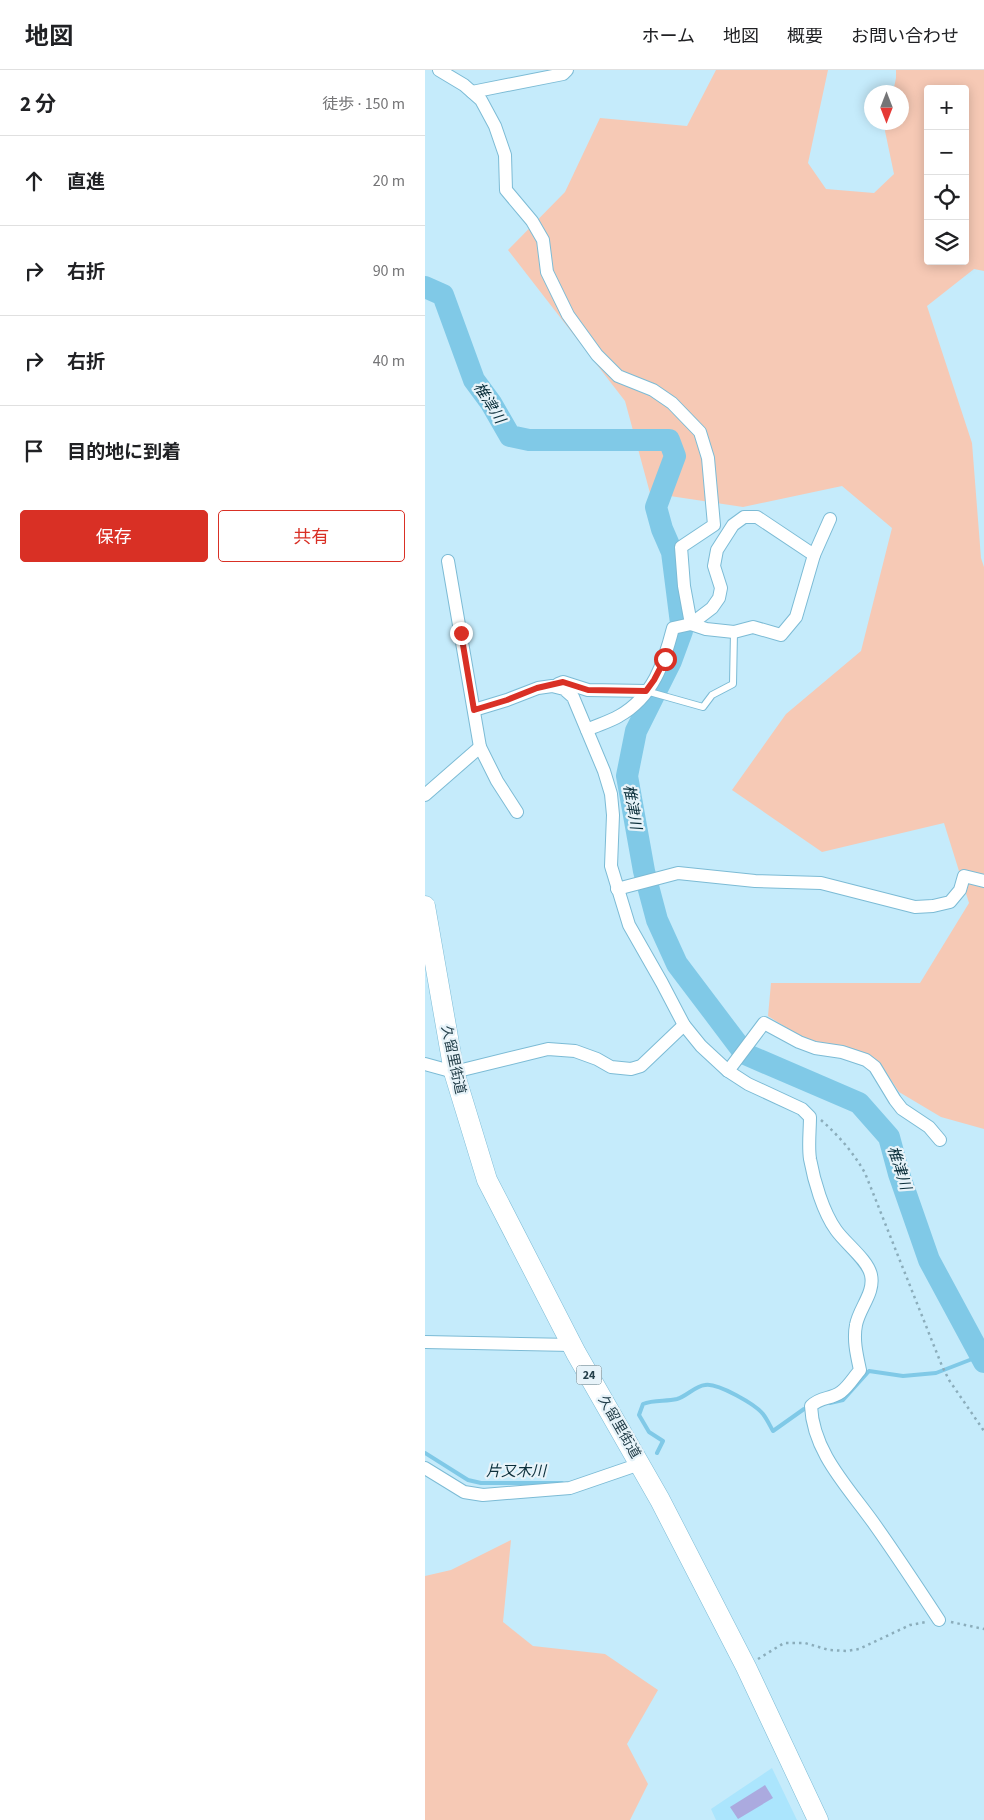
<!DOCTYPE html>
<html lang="ja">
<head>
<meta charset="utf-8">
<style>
  body { margin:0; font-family:"Source Sans 3","Noto Sans JP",sans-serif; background:#f2f2f2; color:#202124 }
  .controls { position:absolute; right:15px; top:15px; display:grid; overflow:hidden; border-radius:5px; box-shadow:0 2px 12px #0003 }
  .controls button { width:45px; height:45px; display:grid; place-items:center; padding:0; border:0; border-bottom:1px solid #e0e0e0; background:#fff; color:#202124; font:25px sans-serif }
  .compass { position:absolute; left:439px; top:15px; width:45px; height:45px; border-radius:50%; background:#fff; box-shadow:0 2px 12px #0003; rotate:180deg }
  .stop { position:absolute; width:15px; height:15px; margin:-11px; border:4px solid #d93025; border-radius:50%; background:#fff }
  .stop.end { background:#d93025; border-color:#fff; box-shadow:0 1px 5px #0008 }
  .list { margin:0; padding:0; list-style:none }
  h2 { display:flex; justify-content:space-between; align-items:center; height:65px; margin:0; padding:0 20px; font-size:21px }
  h2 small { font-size:16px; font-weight:400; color:#757577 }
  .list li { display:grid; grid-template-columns:32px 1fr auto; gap:15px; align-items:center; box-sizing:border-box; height:90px; padding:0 20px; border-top:1px solid #e0e0e0 }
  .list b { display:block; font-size:19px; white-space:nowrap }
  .list em { font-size:16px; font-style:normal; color:#757577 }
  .actions { display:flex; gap:10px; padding:15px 20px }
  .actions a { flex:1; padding:11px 0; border:1px solid #d93025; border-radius:5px; text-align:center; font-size:18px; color:#d93025 }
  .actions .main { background:#d93025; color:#fff }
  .icon { flex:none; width:28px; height:28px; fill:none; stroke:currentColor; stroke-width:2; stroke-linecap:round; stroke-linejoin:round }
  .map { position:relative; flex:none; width:559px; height:1750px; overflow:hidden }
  header { display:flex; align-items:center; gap:30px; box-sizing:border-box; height:70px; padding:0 25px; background:#fff; border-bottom:1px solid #e0e0e0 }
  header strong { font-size:24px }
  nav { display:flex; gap:28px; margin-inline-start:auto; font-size:18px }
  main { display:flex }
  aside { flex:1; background:#fff }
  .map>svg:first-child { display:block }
</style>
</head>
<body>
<header>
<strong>地図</strong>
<nav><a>ホーム</a><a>地図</a><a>概要</a><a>お問い合わせ</a></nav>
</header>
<main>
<aside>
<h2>2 分<small>徒歩 · 150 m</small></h2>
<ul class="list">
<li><svg class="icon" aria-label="ahead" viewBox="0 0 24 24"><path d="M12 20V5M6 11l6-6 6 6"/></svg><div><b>直進</b></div><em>20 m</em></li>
<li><svg class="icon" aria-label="right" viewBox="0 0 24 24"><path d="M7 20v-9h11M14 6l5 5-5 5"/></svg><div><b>右折</b></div><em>90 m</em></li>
<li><svg class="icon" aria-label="right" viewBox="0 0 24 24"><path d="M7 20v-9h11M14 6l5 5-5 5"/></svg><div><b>右折</b></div><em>40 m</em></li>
<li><svg class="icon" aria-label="arrive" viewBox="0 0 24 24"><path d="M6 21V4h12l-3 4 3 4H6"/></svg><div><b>目的地に到着</b></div></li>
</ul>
<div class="actions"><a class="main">保存</a><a>共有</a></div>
</aside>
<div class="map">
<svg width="559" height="1750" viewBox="0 0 559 1750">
  <rect width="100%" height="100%" fill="#c5ebfb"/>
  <polygon fill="#abe5fd" points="347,1698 372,1750 291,1750 286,1739"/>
  <g fill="#f6c9b5" fill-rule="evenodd">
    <path d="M 291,0 L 403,0 L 383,93 L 401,119 L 449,123 L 469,104 L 460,61 L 462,53 L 477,52 L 477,22 L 468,22 L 471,8 L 471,0 L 559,0 L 559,201 L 549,199 L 502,236 L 547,373 L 556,488 L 559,497 L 559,1059 L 516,1047 L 474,1022 L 455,993 L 420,978 L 384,972 L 343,946 L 346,913 L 495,913 L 544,833 L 519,753 L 397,782 L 307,720 L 361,644 L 436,581 L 467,458 L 417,416 L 318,437 L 225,423 L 200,331 L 83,180 L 140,122 L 175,48 L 262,56 ZM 503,19 L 540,19 L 540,191 L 503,191 Z"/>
    <polygon points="86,1470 78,1552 108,1576 180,1584 233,1620 202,1674 223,1714 205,1750 0,1750 0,1506 26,1500"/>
  </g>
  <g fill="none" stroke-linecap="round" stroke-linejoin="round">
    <g stroke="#80c9e7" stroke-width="4">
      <polyline points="405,1333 418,1330 444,1301 478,1306 511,1303 555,1286"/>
      <polyline points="0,1383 43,1410 56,1413 137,1413"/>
      <path d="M 232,1383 L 238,1371 L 224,1362 L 214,1345 L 218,1334 C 229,1329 241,1332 252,1329 C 262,1326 270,1316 280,1315 C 292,1312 331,1335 338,1344 C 342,1349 345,1356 348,1361 L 379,1339 L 384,1338"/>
    </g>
    <polyline stroke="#80c9e7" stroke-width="22" points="0,217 18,225 49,310 66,333 85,366 104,370 244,370 250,386 231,437 237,459 247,482 257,561 246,591 211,661 202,706 219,801 232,850 252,894 320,984 434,1033 464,1067 474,1104 504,1190 559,1292"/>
  </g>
  <polygon fill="#abaadf" points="340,1715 348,1728 313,1749 305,1737"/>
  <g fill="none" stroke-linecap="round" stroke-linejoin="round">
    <defs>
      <polyline id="lane" points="221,621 278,637 287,625 308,614 309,562"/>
      <g id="street">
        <polyline points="14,0 39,15 56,30 70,56 80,85 81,120 107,151 118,170 122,202 143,245 172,285 193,306 228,320 247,333 275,362 283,388 289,455 256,477 259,516 266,554 281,559 309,562 328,557 356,565 371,547 389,485 405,449"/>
        <polyline points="47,22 138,4 142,0"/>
        <polyline points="23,491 55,677 72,711 92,742"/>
        <polyline points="133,614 138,612 163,620 221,621"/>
        <path d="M 49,640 L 82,630 L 113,618 L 127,616 L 139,619 L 148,627 L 179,701 L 186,724 L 188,745 L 186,796 L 204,855 L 237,913 L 259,955 L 276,976 L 303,1001 L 323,1014 L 377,1039 L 385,1047 C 385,1060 383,1076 385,1089 C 389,1111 398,1142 411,1160 C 420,1173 443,1190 446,1205 C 450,1223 434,1238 431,1255 C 428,1270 432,1286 435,1300 C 429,1307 423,1317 416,1322 C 405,1330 396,1326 386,1336 C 388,1383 424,1418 450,1455 C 472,1486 493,1518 514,1550"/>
        <path d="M 162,660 C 172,655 184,652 194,646 C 228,627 239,593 248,558 L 266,554 L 287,538 L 294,528 L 296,518 L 289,496 L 292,480 L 308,455 L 319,447 L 332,447 L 389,485"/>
        <polyline points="0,725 55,677"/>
        <polyline points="192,819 253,803 330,811 396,813 490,837 508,836 525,832 535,820 539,806 559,811"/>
        <polyline points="0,994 29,1002 123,979 150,981 172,989 186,997 206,999 216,996 259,955"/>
        <polyline points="303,1001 339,953 374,972 390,978 417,982 441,990 450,997 470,1030 477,1039 504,1057 515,1070"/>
        <polyline points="0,1272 147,1275"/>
        <polyline points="0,1398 39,1422 58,1425 145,1418 215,1394"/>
      </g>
      <polyline id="primary" points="0,836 29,1002 62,1110 151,1283 235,1430 321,1597 393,1750"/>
    </defs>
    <use href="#lane" stroke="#7cbbd5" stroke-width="8"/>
    <use href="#street" stroke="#7cbbd5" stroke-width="14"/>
    <use href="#primary" stroke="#7cbbd5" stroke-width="21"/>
    <g stroke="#8badbb" stroke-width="2.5" stroke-dasharray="2.5 4" stroke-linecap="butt">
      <path d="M 396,1050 C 414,1066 428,1082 440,1103 L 517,1296 L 524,1310 L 559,1361"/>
      <polyline points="526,1552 559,1559"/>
      <polyline points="333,1589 359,1573 380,1573 404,1580 422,1581 434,1579 485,1555 501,1552"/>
    </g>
    <use href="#lane" stroke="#fff" stroke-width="6"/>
    <use href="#street" stroke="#fff" stroke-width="12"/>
    <use href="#primary" stroke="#fff" stroke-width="20"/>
  </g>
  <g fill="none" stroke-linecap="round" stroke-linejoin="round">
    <polyline stroke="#d93025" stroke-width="6" points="36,563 49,640 82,630 112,618 138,612 163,620 221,621 229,610 240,589"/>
  </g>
  <g text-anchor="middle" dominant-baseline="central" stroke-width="4.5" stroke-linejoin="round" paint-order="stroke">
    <rect fill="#e7f3f9" stroke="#5f767f" stroke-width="1" x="151.5" y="1295.5" width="25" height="19" rx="4"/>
    <g font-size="12" font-weight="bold" fill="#25404b">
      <text x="164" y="1305">24</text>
    </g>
    <g font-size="14" fill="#25404b" stroke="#e7f3f9">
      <text transform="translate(28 990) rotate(78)">久留里街道</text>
      <text transform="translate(194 1357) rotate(60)">久留里街道</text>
    </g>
    <g font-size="15" font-style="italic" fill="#0a2e3a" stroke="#e7f3f9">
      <text transform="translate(64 333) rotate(58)">椎津川</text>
      <text transform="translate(207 737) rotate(80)">椎津川</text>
      <text transform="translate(474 1098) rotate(72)">椎津川</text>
      <text x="91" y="1401">片又木川</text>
    </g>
  </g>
</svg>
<div class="controls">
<button>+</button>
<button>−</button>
<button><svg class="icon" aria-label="locate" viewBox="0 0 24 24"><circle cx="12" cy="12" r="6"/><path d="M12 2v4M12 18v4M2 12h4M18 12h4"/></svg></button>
<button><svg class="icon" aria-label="layers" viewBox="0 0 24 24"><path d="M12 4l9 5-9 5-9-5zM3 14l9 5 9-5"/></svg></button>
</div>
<svg class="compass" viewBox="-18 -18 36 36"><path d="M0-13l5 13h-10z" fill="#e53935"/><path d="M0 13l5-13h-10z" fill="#757577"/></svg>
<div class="stop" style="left:240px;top:589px"></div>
<div class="stop end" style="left:36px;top:563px"></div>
</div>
</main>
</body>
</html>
